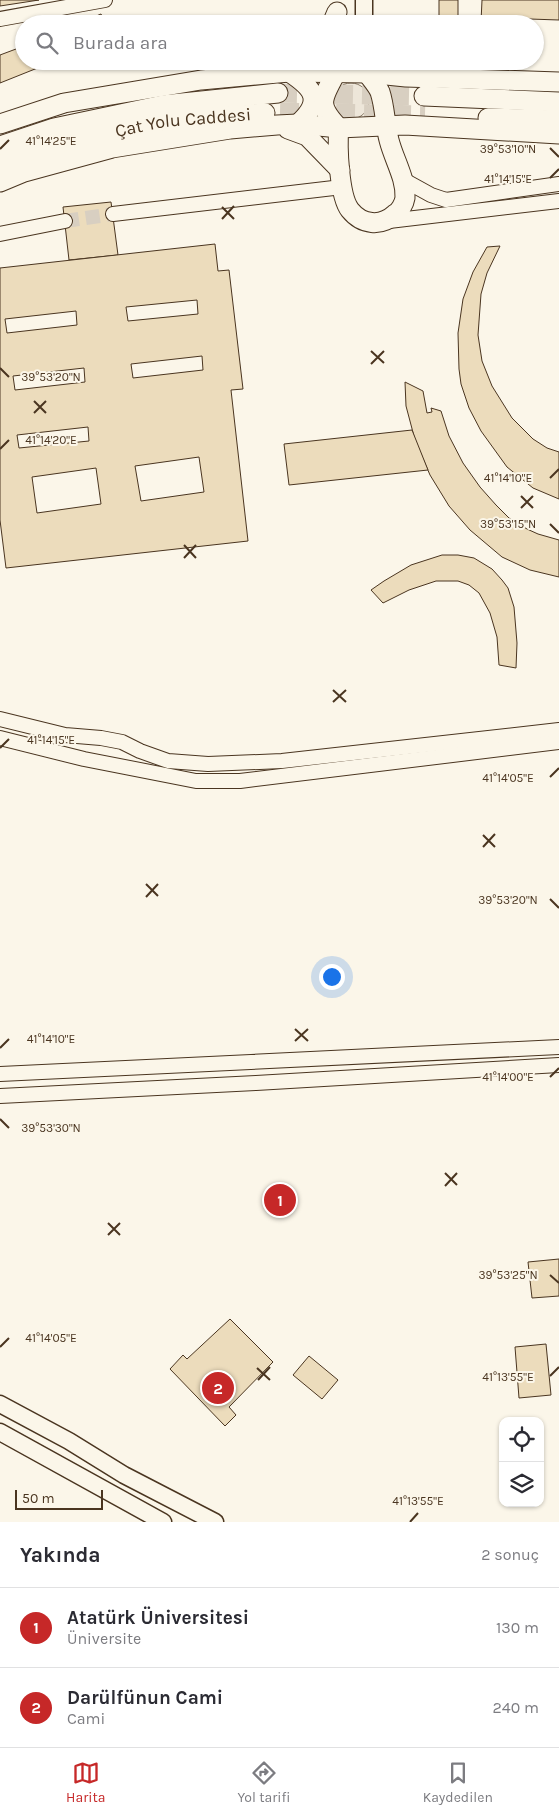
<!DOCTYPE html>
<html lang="tr">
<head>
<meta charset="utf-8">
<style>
  body { margin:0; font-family:Karla,sans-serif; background:#f7f7f7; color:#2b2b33 }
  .controls { position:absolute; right:15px; bottom:15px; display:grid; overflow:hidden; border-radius:10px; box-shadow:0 1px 4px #0004 }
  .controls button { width:45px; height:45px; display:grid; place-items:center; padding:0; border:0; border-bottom:1px solid #e1e1e2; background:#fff; color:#2b2b33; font:25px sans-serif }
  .scale { position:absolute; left:15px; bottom:12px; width:88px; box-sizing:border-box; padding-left:5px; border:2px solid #4a3520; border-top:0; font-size:14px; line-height:18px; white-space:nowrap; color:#4a3520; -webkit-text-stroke:4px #fbf6e9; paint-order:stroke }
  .you { position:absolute; left:331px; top:976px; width:18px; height:18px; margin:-12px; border:4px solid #fff; border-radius:50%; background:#1a73e8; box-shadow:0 0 0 8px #1a73e833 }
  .badge { display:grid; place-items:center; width:32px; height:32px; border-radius:50%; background:#c62828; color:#fff; font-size:16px; font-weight:700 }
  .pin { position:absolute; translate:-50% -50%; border:2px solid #fff; box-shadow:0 1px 5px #0006 }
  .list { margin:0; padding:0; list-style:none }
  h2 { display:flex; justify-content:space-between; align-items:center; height:65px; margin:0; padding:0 20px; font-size:21px }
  h2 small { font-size:16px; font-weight:400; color:#7c7c81 }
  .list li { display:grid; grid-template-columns:32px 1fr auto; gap:15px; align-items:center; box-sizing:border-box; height:80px; padding:0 20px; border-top:1px solid #e1e1e2 }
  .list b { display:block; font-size:19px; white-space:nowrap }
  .list p { margin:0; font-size:16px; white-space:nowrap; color:#7c7c81 }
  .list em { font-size:16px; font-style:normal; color:#7c7c81 }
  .icon { flex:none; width:28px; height:28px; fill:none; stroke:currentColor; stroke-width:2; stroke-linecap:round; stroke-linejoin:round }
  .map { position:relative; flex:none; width:559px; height:1522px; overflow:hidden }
  .search { position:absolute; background:#fff; box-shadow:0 1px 4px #0004; left:15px; right:15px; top:15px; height:55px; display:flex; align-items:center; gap:12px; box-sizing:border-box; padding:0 18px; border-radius:28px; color:#7c7c81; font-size:19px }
  .sheet { height:225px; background:#fff }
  nav { display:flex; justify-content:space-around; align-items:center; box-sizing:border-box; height:70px; border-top:1px solid #e1e1e2; background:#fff; font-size:14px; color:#7c7c81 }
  nav a { display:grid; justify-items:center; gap:2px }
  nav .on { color:#c62828 }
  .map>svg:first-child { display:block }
</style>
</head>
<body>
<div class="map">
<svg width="559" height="1522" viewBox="0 0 559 1522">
  <rect width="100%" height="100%" fill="#fbf6e9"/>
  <circle fill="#ede6d9" stroke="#887966" cx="351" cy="101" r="18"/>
  <g fill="#ecdcbc" stroke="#4a3520" fill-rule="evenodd">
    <polygon points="0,0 39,0 0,6"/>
    <rect x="439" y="0" width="19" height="19"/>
    <polygon points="482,0 559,0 559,20 500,18 500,23 481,22"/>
    <polygon points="101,14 106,24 77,24"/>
    <polygon points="24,46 24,61 55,61 0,83 0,55"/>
    <polygon points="111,202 118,255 69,260 63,207"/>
    <path d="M 215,244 L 218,271 L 229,270 L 243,389 L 231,390 L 248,541 L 6,568 L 0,520 L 0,268 ZM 197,300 L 198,314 L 128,321 L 126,307 ZM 76,311 L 77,325 L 7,333 L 5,319 ZM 202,356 L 203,370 L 133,378 L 131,364 ZM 84,368 L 85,382 L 15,390 L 13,376 ZM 88,427 L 89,441 L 19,448 L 17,435 ZM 199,457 L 204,492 L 141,501 L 135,466 ZM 96,468 L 101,504 L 37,513 L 32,477 Z"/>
    <polygon points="500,246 487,273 481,294 478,335 482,361 492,386 512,418 533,439 547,448 559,452 559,499 533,488 507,467 481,431 469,408 461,384 459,369 458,333 463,299 473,272 487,247"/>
    <polygon points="405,382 423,391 427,413 432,412 431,408 441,411 449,436 463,463 480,487 496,505 509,518 527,529 538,534 559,540 559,577 530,570 502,557 470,530 449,506 430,475 415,440 406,406"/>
    <polygon points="412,430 428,470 289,485 284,444"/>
    <polygon points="442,555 458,555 474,558 492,569 502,580 508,588 514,607 517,643 516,668 499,665 497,637 490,613 479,593 469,585 458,581 436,581 409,590 383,603 371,590 384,581 411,565"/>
    <polygon points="559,1259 559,1296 532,1298 528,1262"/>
    <polygon points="230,1319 273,1362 229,1407 236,1415 225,1426 170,1369 183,1355 187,1359"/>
    <polygon points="546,1344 551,1395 519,1398 515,1347"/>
    <polygon points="309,1356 338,1380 322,1399 293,1375"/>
  </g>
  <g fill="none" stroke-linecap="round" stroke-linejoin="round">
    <polyline stroke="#d8cfc1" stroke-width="14" stroke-dasharray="14 7" stroke-linecap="butt" points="65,221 113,214"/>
    <g stroke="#d8cfc1" stroke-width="19" stroke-dasharray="19 9" stroke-linecap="butt">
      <polyline points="278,93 424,96"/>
      <polyline points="280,112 425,115"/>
    </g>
    <defs>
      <g id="minor">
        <polyline points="0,19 105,0"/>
        <polyline points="402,179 431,195 446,200 559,184"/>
        <polyline points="113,214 342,187"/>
        <polyline points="389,221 559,201"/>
        <polyline points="0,234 65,221"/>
        <polyline points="0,719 65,735 101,738 122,742 140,751 168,761 208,764 282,761 559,730"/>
        <polyline points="0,738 84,759 196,781 240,781 559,742"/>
        <polyline points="0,1074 559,1047"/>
        <polyline points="0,1096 256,1083 559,1065"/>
      </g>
      <g id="major">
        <polyline points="364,0 364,24"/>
        <polyline points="0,1404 69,1441 124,1475 215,1522"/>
        <polyline points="0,1432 163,1522"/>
      </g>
      <g id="highway">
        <polyline points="332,24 337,12"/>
        <path d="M 289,72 C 315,89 323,101 298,124"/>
        <path d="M 336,73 C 321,100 317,105 339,128 C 337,146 339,196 350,210 C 362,225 381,227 395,214 C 400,211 404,204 405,198 C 406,178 394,160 389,140 C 385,125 385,107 380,92 C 377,85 371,79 367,73"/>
        <polyline points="424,96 559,102"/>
        <polyline points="488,118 559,120"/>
        <polyline points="0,124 64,103 201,80 289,72 367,73 406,77 559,82"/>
        <polyline points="288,129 307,136 340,170"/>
        <polyline points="0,146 54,128 163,105 278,93"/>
        <path id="s1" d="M 0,165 L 72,140 L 164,121 L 265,113"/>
        <polyline points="0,182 24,172 112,148 230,129 277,125 298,124 339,128 405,125 559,134"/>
      </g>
    </defs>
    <use href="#minor" stroke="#4a3520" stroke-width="16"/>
    <use href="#major" stroke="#4a3520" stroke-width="19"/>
    <use href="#highway" stroke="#4a3520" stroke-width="21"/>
    <use href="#minor" stroke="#fbf6e9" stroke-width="14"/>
    <use href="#major" stroke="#fbf6e9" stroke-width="16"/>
    <use href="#highway" stroke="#fbf6e9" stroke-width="19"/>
  </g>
  <path fill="none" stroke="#4a3520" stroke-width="2" d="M 550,148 L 559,157M 0,149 L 9,140M 550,178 L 559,169M 222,207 L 234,219M 222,219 L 234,206M 371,351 L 384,363M 371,364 L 384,351M 0,368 L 9,377M 34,401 L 46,413M 34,413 L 46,401M 0,449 L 9,440M 550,478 L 559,469M 521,496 L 533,508M 521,508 L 533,496M 550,524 L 559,533M 184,545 L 196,558M 184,558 L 196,545M 333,690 L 346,702M 333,702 L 346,690M 0,748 L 9,739M 550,777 L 559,768M 483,835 L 495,847M 483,847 L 495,834M 146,884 L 158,896M 146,897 L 158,884M 550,899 L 559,908M 295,1029 L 308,1041M 295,1041 L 308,1029M 0,1048 L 9,1039M 550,1077 L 559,1068M 0,1119 L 9,1128M 445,1173 L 457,1185M 445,1186 L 457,1173M 108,1223 L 120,1235M 108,1235 L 120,1223M 550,1275 L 559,1283M 0,1347 L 9,1338M 257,1368 L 270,1380M 550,1376 L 559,1367M 258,1380 L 270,1367M 410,1522 L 418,1513"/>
  <g text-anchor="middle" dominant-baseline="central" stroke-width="4" stroke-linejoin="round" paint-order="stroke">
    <g font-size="18" fill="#4a3520" stroke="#fbf6e9">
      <text stroke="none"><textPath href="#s1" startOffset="189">Çat Yolu Caddesi</textPath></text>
    </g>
  </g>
  <g font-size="12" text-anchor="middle" fill="#4a3520" stroke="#fbf6e9" stroke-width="4" stroke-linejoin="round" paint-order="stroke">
    <text x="51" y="145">41°14'25"E</text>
    <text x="508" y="153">39°53'10"N</text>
    <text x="508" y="183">41°14'15"E</text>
    <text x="51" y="381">39°53'20"N</text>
    <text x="51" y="444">41°14'20"E</text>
    <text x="508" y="482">41°14'10"E</text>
    <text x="508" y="528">39°53'15"N</text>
    <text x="51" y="744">41°14'15"E</text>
    <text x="508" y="782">41°14'05"E</text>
    <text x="508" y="904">39°53'20"N</text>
    <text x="51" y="1043">41°14'10"E</text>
    <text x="508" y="1081">41°14'00"E</text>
    <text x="51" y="1132">39°53'30"N</text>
    <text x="508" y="1279">39°53'25"N</text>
    <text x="51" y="1342">41°14'05"E</text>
    <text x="508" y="1381">41°13'55"E</text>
    <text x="418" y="1505">41°13'55"E</text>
  </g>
</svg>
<div class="controls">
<button><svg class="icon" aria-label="locate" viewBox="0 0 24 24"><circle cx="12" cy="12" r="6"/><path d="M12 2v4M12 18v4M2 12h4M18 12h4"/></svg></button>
<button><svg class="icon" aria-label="layers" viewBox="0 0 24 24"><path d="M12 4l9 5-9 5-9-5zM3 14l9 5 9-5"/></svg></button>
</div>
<div class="scale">50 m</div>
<div class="you"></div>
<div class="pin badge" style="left:280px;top:1200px">1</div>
<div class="pin badge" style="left:218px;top:1388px">2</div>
<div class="search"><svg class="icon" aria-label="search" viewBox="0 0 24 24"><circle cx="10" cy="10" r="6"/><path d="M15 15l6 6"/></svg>Burada ara</div>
</div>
<section class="sheet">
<h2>Yakında<small>2 sonuç</small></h2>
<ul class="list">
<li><span class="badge">1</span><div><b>Atatürk Üniversitesi</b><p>Üniversite</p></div><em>130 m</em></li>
<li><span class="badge">2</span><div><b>Darülfünun Cami</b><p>Cami</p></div><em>240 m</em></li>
</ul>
</section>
<nav>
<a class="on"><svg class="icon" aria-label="map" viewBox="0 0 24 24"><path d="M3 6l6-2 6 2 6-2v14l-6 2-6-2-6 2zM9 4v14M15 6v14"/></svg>Harita</a>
<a><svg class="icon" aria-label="directions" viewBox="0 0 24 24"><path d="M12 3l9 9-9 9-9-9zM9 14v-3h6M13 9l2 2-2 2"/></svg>Yol tarifi</a>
<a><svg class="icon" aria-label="saved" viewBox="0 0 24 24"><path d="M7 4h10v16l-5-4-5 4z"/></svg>Kaydedilen</a>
</nav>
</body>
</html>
